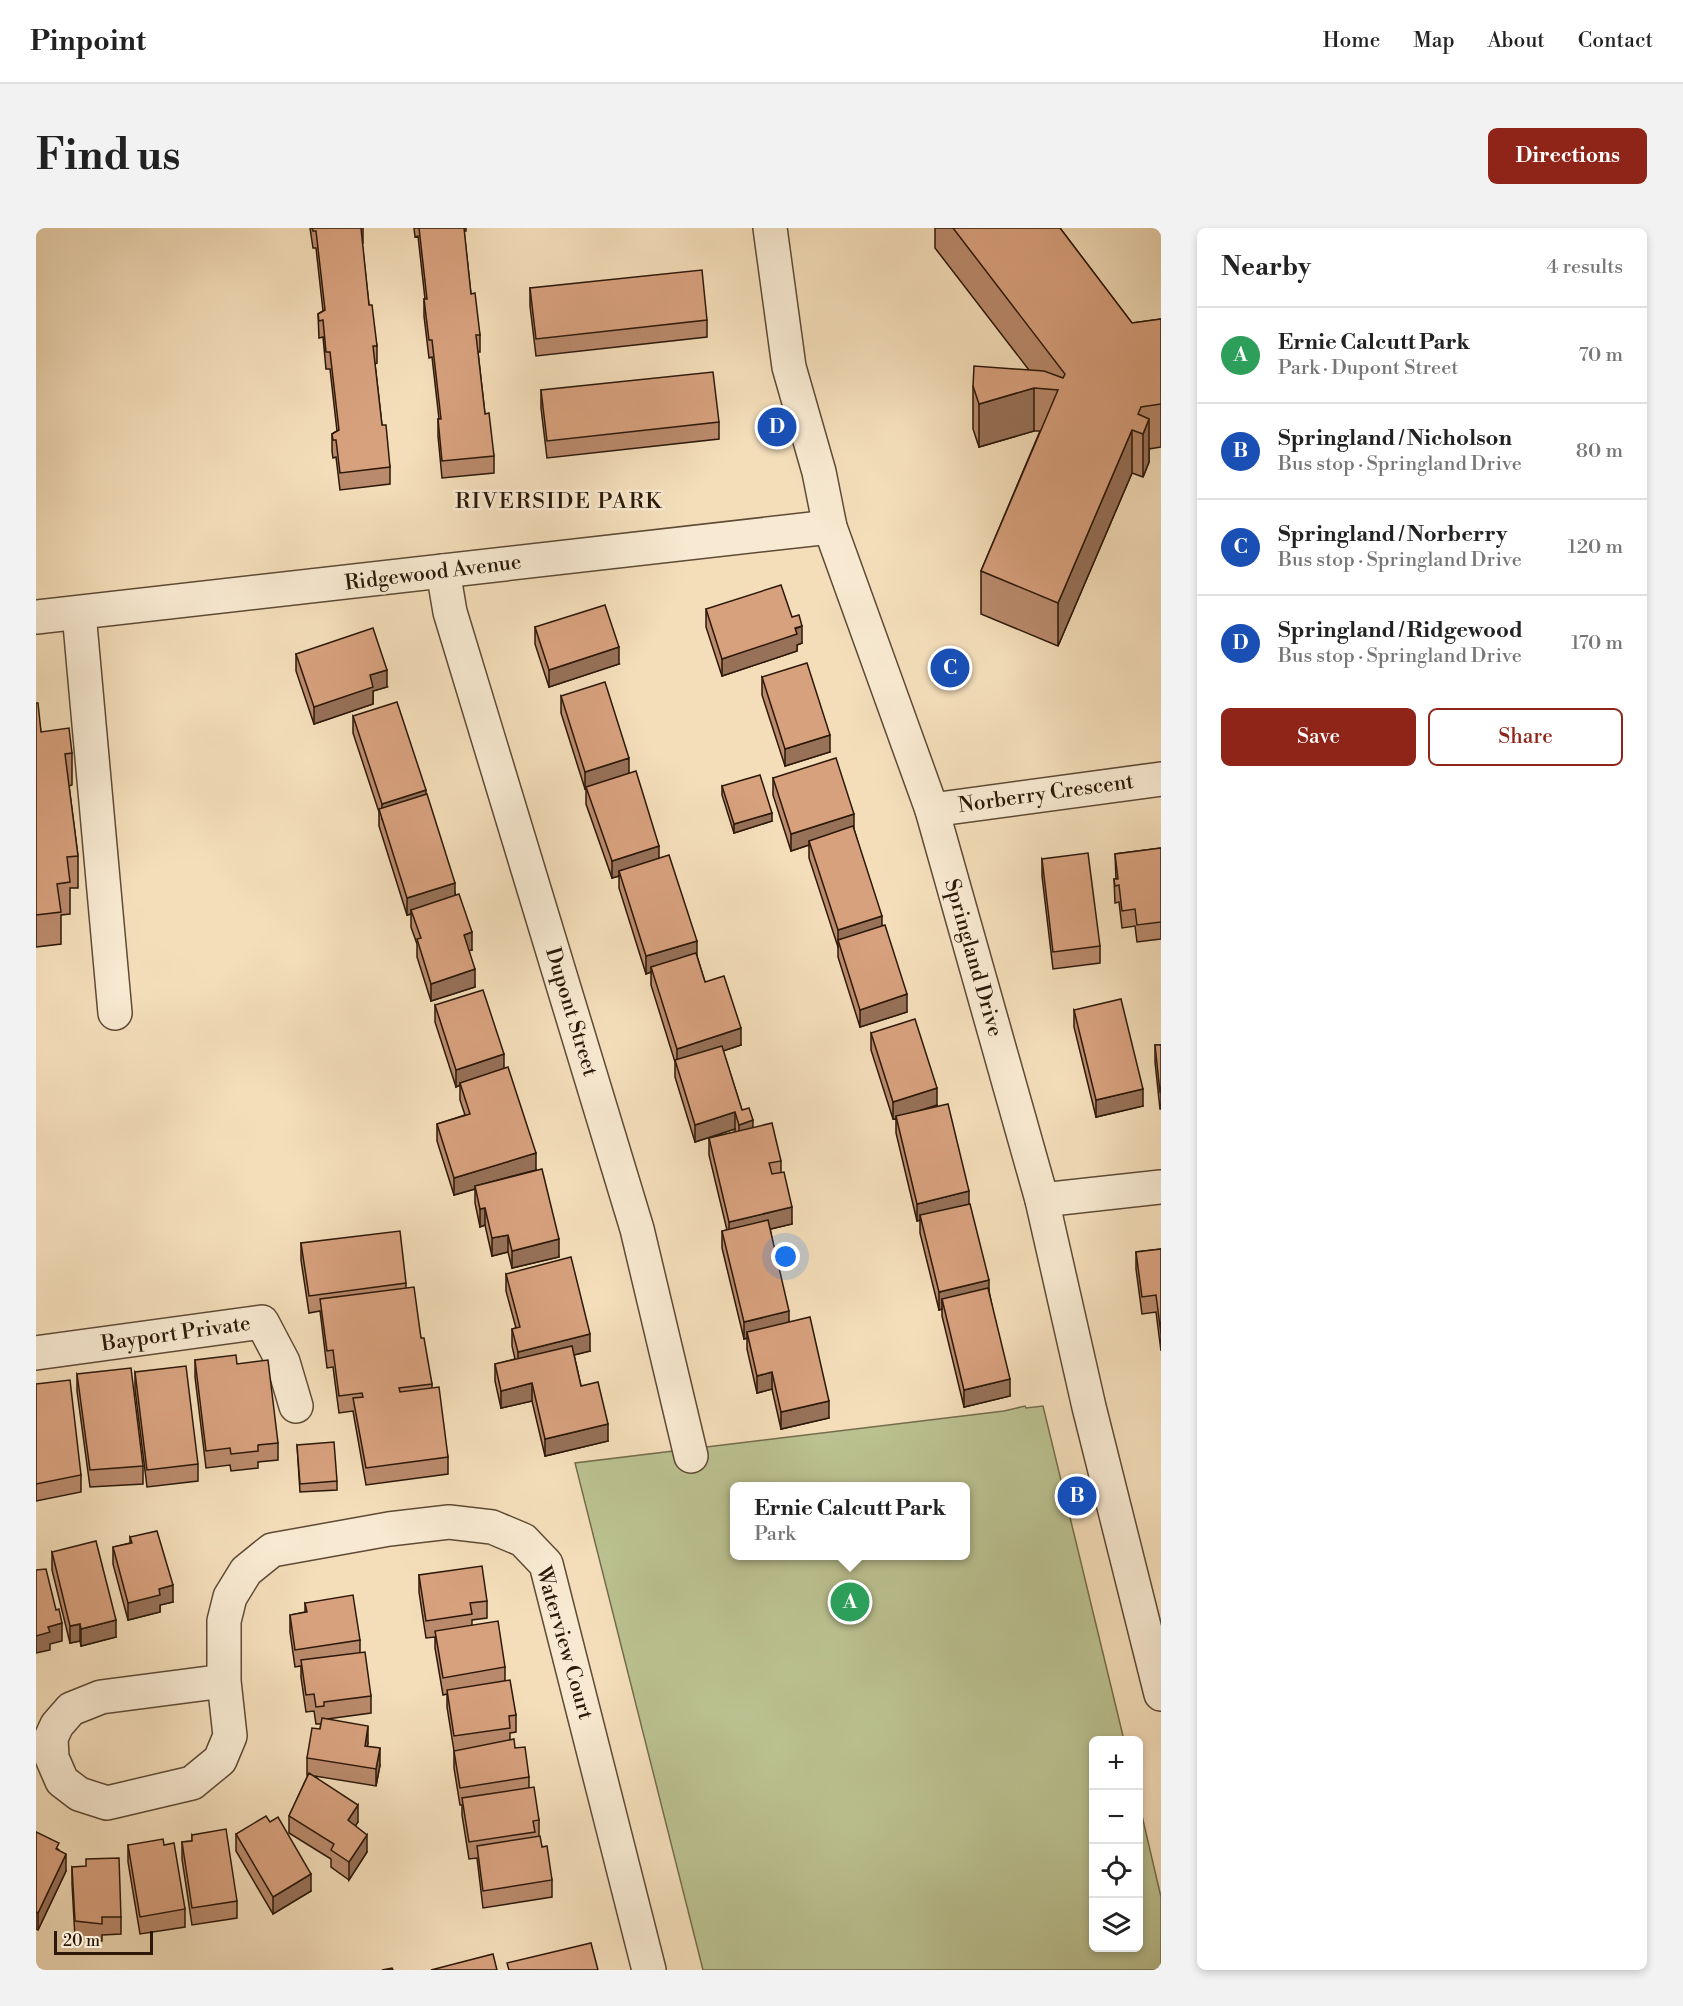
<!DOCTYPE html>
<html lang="en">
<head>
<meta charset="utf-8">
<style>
  body { margin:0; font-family:"Libre Bodoni",serif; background:#f2f2f2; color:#222 }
  .controls { position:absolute; right:18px; bottom:18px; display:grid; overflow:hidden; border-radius:9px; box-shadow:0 3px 9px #0003 }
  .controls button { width:54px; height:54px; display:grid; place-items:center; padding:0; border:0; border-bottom:2px solid #e0e0e0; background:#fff; color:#222; font:30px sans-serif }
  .scale { position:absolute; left:18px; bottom:15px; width:99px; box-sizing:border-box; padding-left:6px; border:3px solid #2c1809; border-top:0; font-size:16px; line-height:21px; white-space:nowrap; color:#2c1809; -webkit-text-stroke:4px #f8ead2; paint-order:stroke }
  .you { position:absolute; left:750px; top:1029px; width:21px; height:21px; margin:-15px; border:4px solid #fff; border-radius:50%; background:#1a73e8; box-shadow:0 0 0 9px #1a73e833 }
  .badge { display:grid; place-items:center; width:39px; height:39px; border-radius:50%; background:#8f2418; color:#fff; font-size:20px; font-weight:700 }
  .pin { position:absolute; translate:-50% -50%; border:3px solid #fff; box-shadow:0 2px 6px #0006 }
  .popup { position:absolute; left:694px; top:1254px; width:240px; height:78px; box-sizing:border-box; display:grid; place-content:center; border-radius:9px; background:#fff; filter:drop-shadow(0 2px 4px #0005); font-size:20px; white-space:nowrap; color:#767676 }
  .popup b { font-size:22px; color:#222 }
  .popup::after { content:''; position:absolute; left:50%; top:100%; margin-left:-12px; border:12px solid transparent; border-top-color:#fff }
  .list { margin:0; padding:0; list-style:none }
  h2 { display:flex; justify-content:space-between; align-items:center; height:78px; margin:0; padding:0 24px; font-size:26px }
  h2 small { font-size:20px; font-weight:400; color:#767676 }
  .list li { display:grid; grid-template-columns:39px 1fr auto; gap:18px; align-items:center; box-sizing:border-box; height:96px; padding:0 24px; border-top:2px solid #e0e0e0 }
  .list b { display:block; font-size:22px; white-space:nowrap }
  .list p { margin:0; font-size:20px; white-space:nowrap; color:#767676 }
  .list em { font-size:20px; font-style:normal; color:#767676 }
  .actions { display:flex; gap:12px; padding:18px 24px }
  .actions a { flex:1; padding:14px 0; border:2px solid #8f2418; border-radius:9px; text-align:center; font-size:21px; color:#8f2418 }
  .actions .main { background:#8f2418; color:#fff }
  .icon { flex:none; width:33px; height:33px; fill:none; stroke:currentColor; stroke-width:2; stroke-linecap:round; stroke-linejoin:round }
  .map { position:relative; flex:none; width:1125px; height:1742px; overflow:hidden; border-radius:9px }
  header { display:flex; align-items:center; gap:36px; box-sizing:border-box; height:84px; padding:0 30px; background:#fff; border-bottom:2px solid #e0e0e0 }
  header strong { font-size:28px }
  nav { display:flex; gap:33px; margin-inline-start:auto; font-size:21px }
  .intro { display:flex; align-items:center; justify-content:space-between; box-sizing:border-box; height:144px; padding:0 36px }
  h1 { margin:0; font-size:42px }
  .button { padding:15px 27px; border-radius:9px; background:#8f2418; color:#fff; font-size:21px; font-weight:700 }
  main { display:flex; gap:36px; padding:0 36px }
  aside { flex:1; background:#fff; border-radius:9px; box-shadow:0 3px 9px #0003 }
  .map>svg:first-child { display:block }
</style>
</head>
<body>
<header>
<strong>Pinpoint</strong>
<nav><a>Home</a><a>Map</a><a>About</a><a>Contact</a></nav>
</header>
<div class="intro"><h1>Find us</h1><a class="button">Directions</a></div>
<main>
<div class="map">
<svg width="1125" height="1742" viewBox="0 0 1125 1742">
  <rect width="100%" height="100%" fill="#f4deba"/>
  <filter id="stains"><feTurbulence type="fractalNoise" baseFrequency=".00333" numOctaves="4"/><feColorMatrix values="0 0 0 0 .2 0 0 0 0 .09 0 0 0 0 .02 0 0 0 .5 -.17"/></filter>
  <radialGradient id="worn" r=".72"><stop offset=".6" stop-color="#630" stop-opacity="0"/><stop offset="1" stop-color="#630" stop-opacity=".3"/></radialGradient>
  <path fill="#bbc190" stroke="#746c4c" stroke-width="1.5" fill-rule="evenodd" d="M 989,1178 L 990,1180 L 1007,1178 L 1088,1512 L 1058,1512 L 1058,1720 L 1102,1720 L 1103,1575 L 1125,1669 L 1125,1742 L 667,1742 L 539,1235 L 968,1183 ZM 698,1258 L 930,1258 L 930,1328 L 698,1328 Z"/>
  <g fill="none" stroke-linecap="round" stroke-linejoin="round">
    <defs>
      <g id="minor">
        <polyline points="734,0 753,139 783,244 794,299 896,582 1006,972 1053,1179 1125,1466"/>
        <polyline points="407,343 414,384 601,1001 655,1228"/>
        <polyline points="43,385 79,785"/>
        <polyline points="0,389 794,299"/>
        <polyline points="896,582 1125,551"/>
        <polyline points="1006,972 1125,959"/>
        <polyline points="0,1125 226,1094 247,1134 260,1178"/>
        <polyline points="188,1453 65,1469 35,1481 21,1497 15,1510 16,1530 26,1553 43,1566 71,1575 156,1555 184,1532 194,1508 188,1453 188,1393 194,1369 210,1343 236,1322 353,1301 413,1294 456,1299 487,1312 510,1336 613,1742"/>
      </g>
    </defs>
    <use href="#minor" stroke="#5e4a35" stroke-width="36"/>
    <use href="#minor" stroke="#f8ead2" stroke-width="33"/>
  </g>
  <g fill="#ba8a6c" stroke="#2c1809" stroke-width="1.5">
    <polygon points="274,0 327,0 327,15 326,15 333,77 341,118 341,135 339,136 346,197 354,239 354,256 304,262 300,229 297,230 296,223 296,206 301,203 294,141 290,141 287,109 283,110 282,86 287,83 280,20 277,20"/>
    <polygon points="378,0 430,0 430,3 428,3 435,66 444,107 444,124 442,124 449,186 458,228 458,245 406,250 402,208 402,191 403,191 396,129 393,130 388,88 388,71 389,71 382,8 379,9"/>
    <polygon points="899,0 1024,0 1096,95 1125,91 1125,219 1113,221 1113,234 1107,249 1096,245 1022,418 945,386 945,343 1004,203 998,203 943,219 937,201 937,158 993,142 899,20"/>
    <polygon points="494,60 671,92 671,109 500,128 494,78"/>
    <polygon points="505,162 683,194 683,211 511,230 505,180"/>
    <polygon points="670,381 756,389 766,415 761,417 761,423 686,448 670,399"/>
    <polygon points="499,399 583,436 513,459 499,416"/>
    <polygon points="260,426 351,459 337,463 337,476 278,496 260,443"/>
    <polygon points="726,449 794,524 749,538 726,467"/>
    <polygon points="525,468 593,545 623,630 661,728 669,754 705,817 687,823 706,882 717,900 745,933 745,944 756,996 734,1001 753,1094 793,1190 745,1201 736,1161 721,1165 711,1121 711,1110 708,1111 686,1020 686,1003 691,1002 673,927 673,910 699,904 699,901 659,914 639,849 639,834 615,757 615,744 610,746 583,660 583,648 576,650 550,576 550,561 549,561 525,485"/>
    <polygon points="0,475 5,504 36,525 36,557 33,558 42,628 42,660 34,660 34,686 25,687 25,716 0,719"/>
    <polygon points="317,488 390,567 436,722 433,722 439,759 395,773 381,729 381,716 375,699 375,686 371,687 343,598 343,584 317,505"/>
    <polygon points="737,550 818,601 871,784 824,799 802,729 802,719 773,630 773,617 755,623 737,567"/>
    <polygon points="686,558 736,593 698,605 686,567"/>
    <polygon points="1125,620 1125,711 1101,714 1099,698 1086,700 1083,674 1079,675 1078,651 1080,651 1079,626"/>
    <polygon points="1006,631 1064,718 1064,735 1017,741 1006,648"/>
    <polygon points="399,777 468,841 500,942 523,1029 476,1040 472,1024 456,1028 449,997 444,999 439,975 439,961 418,967 401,913 401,896 429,887 424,872 424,857 420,859 399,794"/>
    <polygon points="1038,782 1107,878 1060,889 1038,799"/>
    <polygon points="835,805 901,877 893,880 933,976 953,1063 974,1168 928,1179 906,1088 906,1081 903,1082 884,1005 884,992 881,993 860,905 860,891 857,891 835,822"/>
    <polygon points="1119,817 1125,817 1125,881 1124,881 1119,834"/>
    <polygon points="265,1015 370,1055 370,1060 385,1110 396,1156 396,1160 412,1229 412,1246 330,1257 317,1183 303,1185 297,1139 291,1140 284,1083 273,1085 265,1032"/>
    <polygon points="1125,1021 1125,1123 1120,1084 1106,1086 1100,1041 1100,1024"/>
    <polygon points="470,1046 554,1123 538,1127 545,1158 572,1213 509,1228 496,1173 465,1180 459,1153 459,1136 479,1131 476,1118 476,1101 480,1100 470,1063"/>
    <polygon points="159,1132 201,1136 242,1215 242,1232 222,1234 222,1240 195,1243 194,1237 170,1240 159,1149"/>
    <polygon points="99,1144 162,1236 162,1253 111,1259 99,1161"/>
    <polygon points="41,1146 107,1238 107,1256 54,1259 41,1163"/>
    <polygon points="0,1156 45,1247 45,1264 0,1273"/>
    <polygon points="261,1217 301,1253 301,1262 264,1264"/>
    <polygon points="94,1309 137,1374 124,1377 124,1384 92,1392 77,1336 77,1319 94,1315"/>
    <polygon points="16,1324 80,1409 45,1418 44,1413 34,1415 16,1342"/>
    <polygon points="383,1347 451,1373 451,1390 436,1392 436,1397 469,1439 469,1452 480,1487 480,1504 474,1505 474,1511 493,1549 493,1560 503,1592 503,1609 516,1652 516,1669 447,1680 441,1630 433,1631 426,1587 426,1577 424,1577 418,1540 418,1523 411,1479 411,1466 407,1467 399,1420 399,1409 390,1410 383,1364"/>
    <polygon points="269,1375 324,1412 324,1425 335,1468 335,1485 291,1491 332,1515 331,1518 344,1537 340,1558 279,1548 322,1594 319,1598 331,1624 313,1652 295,1639 295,1631 253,1605 253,1588 272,1547 271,1547 271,1530 284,1501 285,1496 280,1496 278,1483 270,1484 265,1449 265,1438 259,1439 254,1404 254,1387 269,1384"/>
    <polygon points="234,1594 275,1663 237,1686 200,1623 200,1606"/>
    <polygon points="0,1604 23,1622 30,1643 2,1702 0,1701"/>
    <polygon points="156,1607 201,1673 201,1690 156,1697 146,1631 146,1614 156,1613"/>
    <polygon points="92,1617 128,1617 149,1681 149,1699 104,1706 92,1634"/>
    <polygon points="36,1639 85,1689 85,1706 66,1707 66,1713 39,1710 36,1656"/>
  </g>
  <g fill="#977158" stroke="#2c1809" stroke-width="1.5">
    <polygon points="998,160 998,203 943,219 943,176"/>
    <polygon points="1113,191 1113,234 1107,249 1107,206"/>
    <polygon points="1096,202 1096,245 1022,418 1022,375"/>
    <polygon points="766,398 766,415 761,417 761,423 686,448 686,431"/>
    <polygon points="583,419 583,436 513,459 513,442"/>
    <polygon points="351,442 351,459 337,463 337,476 278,496 278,479 334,447"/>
    <polygon points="794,507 794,524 749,538 749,521"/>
    <polygon points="593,530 593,547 549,561 549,544"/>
    <polygon points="390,562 390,579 346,591 346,576"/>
    <polygon points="736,585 736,593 698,605 698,596"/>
    <polygon points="818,586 818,603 773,613 773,617 755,623 755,606"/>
    <polygon points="623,618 623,635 583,643 583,648 576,650 576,633"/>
    <polygon points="419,655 419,672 375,682 375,686 371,687 371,670"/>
    <polygon points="846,688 846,705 802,712 802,720 802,702"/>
    <polygon points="436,704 436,722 428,724 428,707"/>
    <polygon points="661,713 661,730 615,739 615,744 610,746 610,728"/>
    <polygon points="439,741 439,759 395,773 395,756"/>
    <polygon points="871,766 871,784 824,799 824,782"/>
    <polygon points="705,800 705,817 641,838 641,821"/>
    <polygon points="468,826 468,844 424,855 424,857 420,859 420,842"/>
    <polygon points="901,860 901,877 861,890 860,888 860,891 857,891 857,874"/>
    <polygon points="1107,861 1107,878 1060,889 1060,872"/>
    <polygon points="699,884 699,901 659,914 659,897"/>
    <polygon points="717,892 717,909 703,914 703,897"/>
    <polygon points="500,925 500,942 439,958 439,961 418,967 418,950"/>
    <polygon points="933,963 933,981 884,987 884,992 881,993 881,976"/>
    <polygon points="756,979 756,996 693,1011 693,994"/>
    <polygon points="449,980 449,997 444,999 444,981"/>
    <polygon points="472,1007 472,1024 456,1028 456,1010"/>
    <polygon points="523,1011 523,1029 476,1040 476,1023"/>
    <polygon points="953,1052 953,1069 906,1071 906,1081 903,1082 903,1064"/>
    <polygon points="753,1083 753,1100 711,1104 711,1110 708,1111 708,1094"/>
    <polygon points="554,1106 554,1123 482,1141 482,1124"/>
    <polygon points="736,1144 736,1161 721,1165 721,1148"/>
    <polygon points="974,1151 974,1168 928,1179 928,1162"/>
    <polygon points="496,1155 496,1173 465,1180 465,1163"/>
    <polygon points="793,1173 793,1190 745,1201 745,1184"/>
    <polygon points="572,1196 572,1213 509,1228 509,1211"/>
    <polygon points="137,1357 137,1374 124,1377 124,1384 92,1392 92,1375 123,1361"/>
    <polygon points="80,1392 80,1409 45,1418 45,1401"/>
    <polygon points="26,1395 26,1413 14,1416 14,1422 0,1425 0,1408 12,1399"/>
    <polygon points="44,1396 44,1413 34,1415 34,1398"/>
    <polygon points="332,1498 332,1515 329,1535 329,1518"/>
    <polygon points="344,1520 344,1537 340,1558 340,1541"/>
    <polygon points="322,1577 322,1594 312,1609 312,1592"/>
    <polygon points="331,1607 331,1624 313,1652 313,1634"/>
    <polygon points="30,1626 30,1643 2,1702 2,1685"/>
    <polygon points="275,1646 275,1663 237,1686 237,1669"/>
  </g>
  <g fill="#d8a17e" stroke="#2c1809" stroke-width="1.5">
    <polygon points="276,0 325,0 333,77 336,77 341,118 337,118 346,197 350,197 354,239 304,245 300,212 297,212 296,206 303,202 294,124 290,124 287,92 283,93 282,86 289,82 280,3 277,3"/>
    <polygon points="383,0 428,0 435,66 439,65 444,107 440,107 449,186 453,185 458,228 406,233 402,191 405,191 396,112 393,112 388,71 391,71"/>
    <polygon points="917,0 1024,0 1096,95 1125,91 1125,176 1105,179 1102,186 1113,191 1107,206 1096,202 1022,375 945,343 1022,162 998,160 943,176 937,158 938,138 1008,143 1027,150 1029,146"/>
    <polygon points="666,42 671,92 500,111 494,60"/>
    <polygon points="677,144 683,194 511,213 505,162"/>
    <polygon points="745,357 756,389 763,387 766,398 759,400 761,406 686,431 670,381"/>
    <polygon points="569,377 583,419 513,442 499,399"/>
    <polygon points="337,400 351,442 334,447 337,459 278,479 260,426"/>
    <polygon points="771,435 794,507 749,521 726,449"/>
    <polygon points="569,454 593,530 549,544 525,468"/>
    <polygon points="361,474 390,562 346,576 317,488"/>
    <polygon points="0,475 2,475 5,504 33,500 36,525 29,526 42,628 31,629 34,654 21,656 25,684 0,687"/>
    <polygon points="800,530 818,586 755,606 737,550"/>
    <polygon points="600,543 623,618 576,633 550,559"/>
    <polygon points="724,547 736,585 698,596 686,558"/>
    <polygon points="391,566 419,655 371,670 343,581"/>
    <polygon points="817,598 846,688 802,702 773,613"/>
    <polygon points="1125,620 1125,694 1101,697 1099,681 1086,683 1083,657 1079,658 1078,651 1082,651 1079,626"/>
    <polygon points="1052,625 1064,718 1017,724 1006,631"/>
    <polygon points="633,627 661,713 610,728 583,643"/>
    <polygon points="423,666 436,704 428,707 439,741 395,756 381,711 385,710 375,682"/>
    <polygon points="849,697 871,766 824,782 802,712"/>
    <polygon points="660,725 669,754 688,748 705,800 641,821 615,739"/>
    <polygon points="447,762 468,826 420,842 399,777"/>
    <polygon points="1085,771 1107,861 1060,872 1038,782"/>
    <polygon points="879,791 901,860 857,874 835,805"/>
    <polygon points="1119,817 1125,817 1125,863 1124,864"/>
    <polygon points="686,818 706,882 713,880 717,892 703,897 699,884 659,897 639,832"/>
    <polygon points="472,839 500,925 418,950 401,896 434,886 424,855"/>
    <polygon points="912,876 933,963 881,976 860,888"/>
    <polygon points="736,895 745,933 733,935 736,946 748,944 756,979 693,994 673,910"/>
    <polygon points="506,941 523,1011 476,1023 472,1007 456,1010 449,980 444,981 439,958"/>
    <polygon points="934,976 953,1052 903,1064 884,987"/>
    <polygon points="732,992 753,1083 708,1094 686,1003"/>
    <polygon points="364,1003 370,1055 273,1068 265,1015"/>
    <polygon points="1125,1021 1125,1106 1120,1067 1106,1069 1100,1024"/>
    <polygon points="535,1029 554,1106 482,1124 476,1101 484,1099 470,1046"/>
    <polygon points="378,1059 385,1110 388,1110 396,1156 363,1160 364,1164 403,1159 412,1229 330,1240 317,1170 327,1169 326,1165 303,1168 297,1122 291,1123 284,1071"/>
    <polygon points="952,1060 974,1151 928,1162 906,1071"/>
    <polygon points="774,1089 793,1173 745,1184 736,1144 721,1148 711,1104"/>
    <polygon points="536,1118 545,1158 562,1154 572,1196 509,1211 496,1155 465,1163 459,1136"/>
    <polygon points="200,1127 201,1136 232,1132 242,1215 222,1217 222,1223 195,1226 194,1220 170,1223 159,1132"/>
    <polygon points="150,1138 162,1236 111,1242 99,1144"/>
    <polygon points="95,1140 107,1238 54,1242 41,1146"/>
    <polygon points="34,1152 45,1247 0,1256 0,1156"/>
    <polygon points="298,1214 301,1253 264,1256 261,1217"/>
    <polygon points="121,1303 137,1357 123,1361 124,1367 92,1375 77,1319 96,1315 94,1309"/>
    <polygon points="60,1313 80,1392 45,1401 44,1396 34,1398 16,1324"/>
    <polygon points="446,1338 451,1373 434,1375 436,1386 390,1393 383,1347"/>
    <polygon points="10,1341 20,1382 23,1381 26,1395 12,1399 14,1404 0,1408 0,1342"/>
    <polygon points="317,1367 324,1412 259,1422 254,1387 271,1384 269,1375"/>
    <polygon points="462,1393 469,1439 407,1450 399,1403"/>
    <polygon points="329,1424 335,1468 288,1474 288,1478 280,1479 278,1466 270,1467 265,1432"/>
    <polygon points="474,1452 480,1487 473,1488 474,1500 418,1508 411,1462"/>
    <polygon points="286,1490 332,1498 329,1518 344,1520 340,1541 271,1530 276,1500 284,1501"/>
    <polygon points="478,1511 479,1520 489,1519 493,1549 424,1560 418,1523"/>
    <polygon points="273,1545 322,1577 312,1592 331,1607 313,1634 295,1622 298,1616 253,1588"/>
    <polygon points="498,1559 503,1592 497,1593 499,1604 433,1614 426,1570"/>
    <polygon points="230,1588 234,1594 242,1589 275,1646 237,1669 200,1606"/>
    <polygon points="190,1601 201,1673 156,1680 146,1614 156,1613 156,1607"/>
    <polygon points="0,1604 23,1615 20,1621 30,1626 2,1685 0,1684"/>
    <polygon points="504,1608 506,1619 511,1618 516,1652 447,1663 441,1618"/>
    <polygon points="127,1611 128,1617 138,1615 149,1681 104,1689 92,1617"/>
    <polygon points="83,1630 85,1689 66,1689 66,1696 39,1693 36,1639 50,1638 50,1631"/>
    <polygon points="555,1715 562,1742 473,1742 471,1735"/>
    <polygon points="457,1726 461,1742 395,1742"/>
    <polygon points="356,1740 357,1742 346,1742"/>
  </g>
  <g text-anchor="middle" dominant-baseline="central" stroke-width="5" stroke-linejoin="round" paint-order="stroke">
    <g font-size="21" fill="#2c1809" stroke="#f8ead2">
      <text transform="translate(397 345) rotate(-7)">Ridgewood Avenue</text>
      <text transform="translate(1010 566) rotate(-8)">Norberry Crescent</text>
      <text transform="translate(937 730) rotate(74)">Springland Drive</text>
      <text transform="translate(535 784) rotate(73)">Dupont Street</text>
      <text transform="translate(140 1106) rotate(-8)">Bayport Private</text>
      <text transform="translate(528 1415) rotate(74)">Waterview Court</text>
    </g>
    <g font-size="22" letter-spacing="1.5" fill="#2c1809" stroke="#f8ead2">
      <text x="523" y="273">RIVERSIDE PARK</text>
    </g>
  </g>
  <rect width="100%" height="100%" filter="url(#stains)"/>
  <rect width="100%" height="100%" fill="url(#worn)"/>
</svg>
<div class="controls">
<button>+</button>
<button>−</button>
<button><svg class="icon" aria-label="locate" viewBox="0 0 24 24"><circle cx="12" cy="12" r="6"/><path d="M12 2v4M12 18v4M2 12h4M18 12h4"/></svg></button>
<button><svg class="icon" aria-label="layers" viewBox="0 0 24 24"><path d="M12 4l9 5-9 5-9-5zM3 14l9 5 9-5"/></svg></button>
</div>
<div class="scale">20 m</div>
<div class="you"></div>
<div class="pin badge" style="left:814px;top:1374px;background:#2e9e5b">A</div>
<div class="popup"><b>Ernie Calcutt Park</b>Park</div>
<div class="pin badge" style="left:1041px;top:1268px;background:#1a4fb4">B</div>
<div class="pin badge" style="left:914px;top:440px;background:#1a4fb4">C</div>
<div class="pin badge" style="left:741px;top:199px;background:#1a4fb4">D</div>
</div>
<aside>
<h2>Nearby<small>4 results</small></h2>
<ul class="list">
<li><span class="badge" style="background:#2e9e5b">A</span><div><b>Ernie Calcutt Park</b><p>Park · Dupont Street</p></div><em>70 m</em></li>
<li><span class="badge" style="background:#1a4fb4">B</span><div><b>Springland / Nicholson</b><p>Bus stop · Springland Drive</p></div><em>80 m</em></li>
<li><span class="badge" style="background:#1a4fb4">C</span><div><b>Springland / Norberry</b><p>Bus stop · Springland Drive</p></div><em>120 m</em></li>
<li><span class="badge" style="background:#1a4fb4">D</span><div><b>Springland / Ridgewood</b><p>Bus stop · Springland Drive</p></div><em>170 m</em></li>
</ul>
<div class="actions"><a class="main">Save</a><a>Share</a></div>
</aside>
</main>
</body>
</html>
